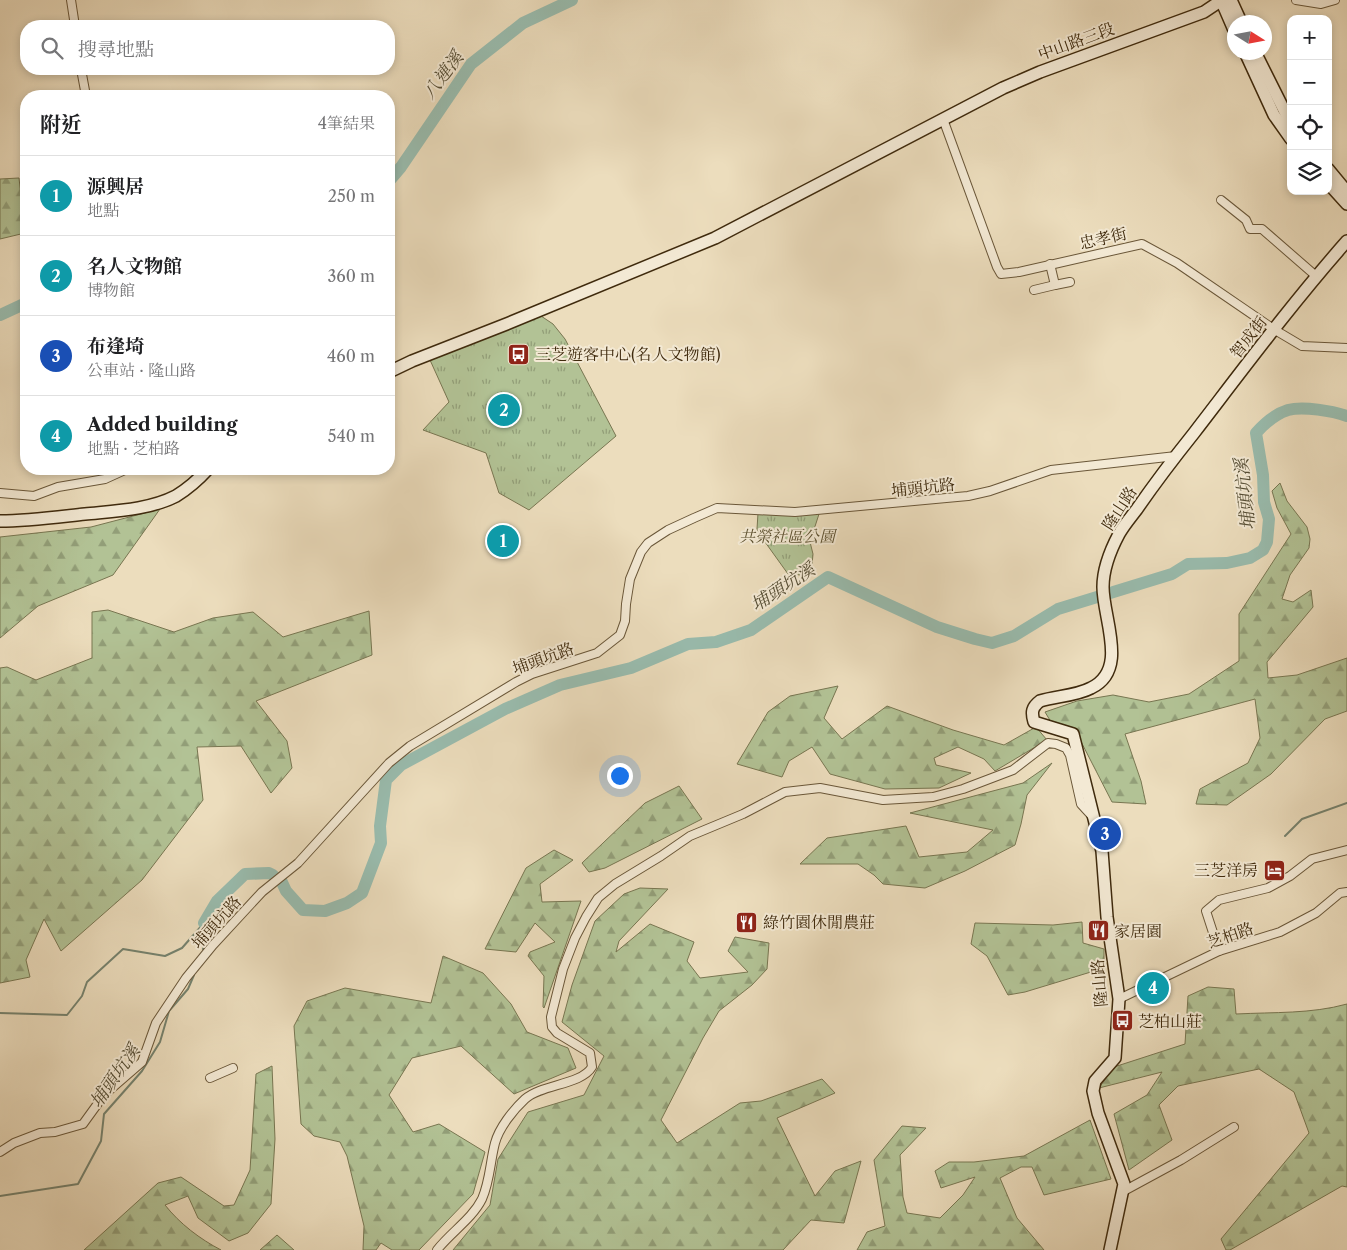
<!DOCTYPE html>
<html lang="zh-TW">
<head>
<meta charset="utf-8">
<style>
  body { margin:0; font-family:"Libre Caslon Text","Noto Serif TC",serif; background:#f6f6f6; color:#202124 }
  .controls { position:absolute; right:15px; top:15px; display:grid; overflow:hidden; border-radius:10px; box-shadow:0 2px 8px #0003 }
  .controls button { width:45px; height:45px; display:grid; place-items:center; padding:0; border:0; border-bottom:1px solid #e0e0e0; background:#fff; color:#202124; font:25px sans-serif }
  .compass { position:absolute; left:1227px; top:15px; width:45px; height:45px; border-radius:50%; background:#fff; box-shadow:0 2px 8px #0003; rotate:101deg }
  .you { position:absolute; left:619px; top:775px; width:18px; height:18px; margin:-12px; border:4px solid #fff; border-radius:50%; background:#1a73e8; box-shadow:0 0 0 8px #1a73e833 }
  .badge { display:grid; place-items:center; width:32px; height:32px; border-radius:50%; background:#7c3aed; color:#fff; font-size:16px; font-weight:700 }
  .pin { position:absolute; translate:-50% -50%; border:2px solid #fff; box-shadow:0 1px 5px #0006 }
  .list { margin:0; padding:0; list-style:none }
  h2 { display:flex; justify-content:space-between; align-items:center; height:65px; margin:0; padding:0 20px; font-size:21px }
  h2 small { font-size:16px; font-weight:400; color:#757577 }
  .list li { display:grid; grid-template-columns:32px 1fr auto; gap:15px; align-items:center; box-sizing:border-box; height:80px; padding:0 20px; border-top:1px solid #e0e0e0 }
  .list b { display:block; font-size:19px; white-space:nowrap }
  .list p { margin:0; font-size:16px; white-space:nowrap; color:#757577 }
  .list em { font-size:16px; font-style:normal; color:#757577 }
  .icon { flex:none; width:28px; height:28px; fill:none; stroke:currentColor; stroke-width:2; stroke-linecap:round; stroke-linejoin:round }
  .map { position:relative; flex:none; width:1347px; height:1250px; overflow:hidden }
  .search { position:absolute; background:#fff; box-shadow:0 2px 8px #0003; left:20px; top:20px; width:375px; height:55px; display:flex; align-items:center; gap:12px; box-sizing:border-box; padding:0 18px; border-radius:20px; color:#757577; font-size:19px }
  .panel { position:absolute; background:#fff; box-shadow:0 2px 8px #0003; left:20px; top:90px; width:375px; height:385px; border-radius:20px }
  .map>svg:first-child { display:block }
</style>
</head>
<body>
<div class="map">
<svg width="1347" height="1250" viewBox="0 0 1347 1250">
  <defs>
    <pattern id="grass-tufts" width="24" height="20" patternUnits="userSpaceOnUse" patternTransform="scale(1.25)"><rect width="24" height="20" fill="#b2c295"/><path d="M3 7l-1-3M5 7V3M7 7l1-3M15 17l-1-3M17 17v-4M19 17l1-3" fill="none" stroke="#929e78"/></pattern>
    <pattern id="forest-firs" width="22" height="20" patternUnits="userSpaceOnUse" patternTransform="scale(1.25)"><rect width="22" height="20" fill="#b2c295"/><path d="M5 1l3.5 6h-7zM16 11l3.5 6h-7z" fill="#929e78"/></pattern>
  </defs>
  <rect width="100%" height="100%" fill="#ecddbd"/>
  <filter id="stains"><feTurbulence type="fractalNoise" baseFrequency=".004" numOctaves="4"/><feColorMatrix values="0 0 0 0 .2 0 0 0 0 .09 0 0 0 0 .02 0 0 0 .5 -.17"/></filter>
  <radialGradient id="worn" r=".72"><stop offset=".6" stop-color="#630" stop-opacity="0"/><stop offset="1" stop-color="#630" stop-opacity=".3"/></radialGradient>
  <g fill="url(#grass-tufts)" stroke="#787651">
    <polygon points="541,316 553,324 565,339 616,436 529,510 499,493 486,453 423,430 449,402 430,360"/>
    <polygon points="816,512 819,514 810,542 813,554 811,575 806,579 801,575 788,574 760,535 757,529 758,513"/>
  </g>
  <g fill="url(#forest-firs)" stroke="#787651">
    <polygon points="19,178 25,233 0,239 0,179"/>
    <polygon points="1280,483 1287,501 1307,527 1310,539 1309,548 1290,575 1282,599 1293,602 1311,590 1313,607 1267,662 1268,678 1297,675 1347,658 1347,711 1325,719 1271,774 1227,805 1196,804 1200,789 1248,763 1260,738 1255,699 1125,734 1141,781 1146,804 1112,802 1074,728 1051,722 1045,712 1077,701 1113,695 1149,702 1189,694 1239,661 1239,614 1291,534 1277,508 1272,491"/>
    <polygon points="160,509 113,575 38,606 0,638 0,537 91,527"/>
    <polygon points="108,610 174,632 213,618 253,612 283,637 369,611 372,655 256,701 287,741 292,768 271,793 241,746 197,747 203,800 142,880 61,951 44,919 26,960 30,977 0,983 0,668 7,667 36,680 92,658 92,612"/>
    <polygon points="838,686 824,718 842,739 887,706 953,730 1004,745 1036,727 1047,740 995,771 984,759 958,747 934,758 936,765 971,773 939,788 885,789 830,774 812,747 789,761 782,777 737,764 768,712 790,696"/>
    <polygon points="1052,763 1027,795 1021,824 1015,845 965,871 925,888 883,884 874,875 858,864 800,864 827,838 906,826 919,857 967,852 993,830 910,813 1023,783"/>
    <polygon points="679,786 702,819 605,868 589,872 582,863 645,803"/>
    <polygon points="554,850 573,860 540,884 542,902 581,901 544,1008 543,1007 544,976 528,956 530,952 555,942 535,923 516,952 485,949 526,868"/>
    <polygon points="640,888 668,889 619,941 616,952 650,924 694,942 687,961 700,978 748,972 728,951 735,937 769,943 767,969 752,985 719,1011 703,1038 661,1120 677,1143 740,1103 761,1101 822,1079 835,1093 777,1118 815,1196 835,1171 861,1161 844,1223 811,1220 783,1250 453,1250 490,1205 498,1159 528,1112 584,1095 604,1056 562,1022 572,985 595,921 624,894"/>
    <polygon points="1082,922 1083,943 1104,949 1104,968 1025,992 1008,995 987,956 971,944 975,923 1053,925"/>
    <polygon points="443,956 483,973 511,1004 527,1032 568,1048 576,1068 514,1094 461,1046 412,1058 389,1095 413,1132 439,1124 485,1152 473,1194 419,1250 392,1250 381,1243 376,1250 363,1250 364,1226 347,1156 340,1142 314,1136 301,1124 294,1026 307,1001 345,988 431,1003"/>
    <path d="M 1208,987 L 1234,989 L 1236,1014 C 1274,1012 1311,1014 1347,1004 L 1347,1187 L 1342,1186 L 1230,1250 L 1226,1250 L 1221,1239 L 1309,1133 L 1294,1092 L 1259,1069 L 1178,1086 L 1159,1105 L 1172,1140 L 1129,1170 L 1114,1114 L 1147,1095 L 1162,1072 L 1099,1088 L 1114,1067 L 1185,1044 L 1188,996 Z"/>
    <path d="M 272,1066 L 275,1139 L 271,1204 L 248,1233 L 229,1241 L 198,1218 L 188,1196 L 165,1205 C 180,1224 200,1239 221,1250 L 84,1250 L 158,1183 L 181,1177 L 224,1206 L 234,1205 L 250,1170 L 256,1074 Z"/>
    <polygon points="1090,1120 1111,1179 1044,1195 1032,1167 1021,1167 1000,1178 1017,1218 1044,1250 857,1250 867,1232 885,1226 874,1160 902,1126 926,1128 900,1155 903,1197 907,1213 940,1218 963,1195 975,1177 941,1188 935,1171 949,1162 974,1162 1024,1156"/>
    <polygon points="277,1235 294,1250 260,1250"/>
  </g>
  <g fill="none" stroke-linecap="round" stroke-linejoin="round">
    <g stroke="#75826e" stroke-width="2">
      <polyline points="1285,836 1302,819 1347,803"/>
      <polyline points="203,949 207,939 204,923"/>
      <polyline points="0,1013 67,1015 82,996 87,982 123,949 165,956 182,948 204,923"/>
      <polyline points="0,1196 78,1184 101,1141 104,1114 142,1071 160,1042 169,1011 188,989 194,975"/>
    </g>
    <g stroke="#99bcae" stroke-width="12">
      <polyline points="389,181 401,167 471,64 523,23 572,0"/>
      <polyline points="0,315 26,303"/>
      <path d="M 280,878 L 286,891 L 303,910 L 325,911 L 347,903 L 362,893 L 381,843 L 380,826 L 386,780 L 401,765 L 505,709 L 560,685 L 631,668 L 688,644 L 716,642 L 751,630 L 828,577 L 937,627 L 975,639 L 992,643 L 1014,636 L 1058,609 L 1172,574 L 1188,564 L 1227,563 L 1250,558 L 1263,550 L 1267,542 L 1269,519 L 1264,502 L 1263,475 L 1256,433 C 1265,423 1275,414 1288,410 C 1303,406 1333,411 1347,416"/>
      <polyline points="204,923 217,901 245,874 269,873 273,875"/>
    </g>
    <defs>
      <g id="street">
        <polyline points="71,0 75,26"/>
        <polyline points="1296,0 1321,4 1335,0"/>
        <polyline points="81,69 86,96"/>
        <polyline points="943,119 997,267 1001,274 1019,272 1142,244 1177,263 1275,330 1302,346 1347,348"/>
        <polyline points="1221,200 1246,220 1250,229 1262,229 1316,276"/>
        <polyline points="1050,264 1055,285 1070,282"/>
        <polyline points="1034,290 1055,285"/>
        <polyline points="0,493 34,496 58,487 105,479 127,469"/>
        <polyline points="1219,951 1206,911 1219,900 1268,888 1290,876 1312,859 1347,850"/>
        <polyline points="1119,999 1219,951 1280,932 1316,913 1340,893 1347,892"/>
        <polyline points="210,1078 233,1068"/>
        <polyline points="0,1152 14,1143 40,1133 55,1132 83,1124 104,1095 142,1062 156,1023 186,978 213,945 262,892 298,863 389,763 410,746 516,682 532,674 597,653 620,635 625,621 626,604 630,579 641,552 648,543 668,530 694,518 717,508 795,512 968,496 990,491 1051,470 1176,456"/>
        <polyline points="1122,1192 1181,1160 1234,1127"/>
        <path d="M 437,1250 C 451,1232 472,1219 482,1199 C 490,1181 490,1162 495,1143 C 499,1128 513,1110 525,1099 C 542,1084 581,1085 592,1067 L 590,1053 L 557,1033 L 552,1027 L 551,1017 L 563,969 L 575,938 L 586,917 L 598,898 L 615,884 L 661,856 L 690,836 L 743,814 L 785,792 L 820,788 L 883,800 L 933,797 L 963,789 L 1013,770 L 1048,743 L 1056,744 L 1066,748 L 1070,755 L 1081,804 L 1092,816"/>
      </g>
      <g id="secondary">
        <polyline points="1221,0 1234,30"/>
        <polyline points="1231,0 1241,22"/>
        <polyline points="1245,52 1274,115 1291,139"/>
        <polyline points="1255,52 1291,124"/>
        <polyline points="1328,169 1347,192"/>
        <polyline points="1328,183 1347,204"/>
        <polyline points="389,372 412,361 509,323 715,238 1003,88 1040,72 1204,12 1222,0"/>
        <path d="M 0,521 C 28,521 57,517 85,514 C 114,511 149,510 176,496 C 189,488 198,480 208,469"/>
        <path d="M 1110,1250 L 1124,1184 L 1098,1113 L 1093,1091 L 1095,1081 L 1115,1058 L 1119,999 L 1107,917 L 1102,851 L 1073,734 L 1034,722 C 1031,712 1032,707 1040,701 C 1056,696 1076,696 1091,688 C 1129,670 1103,619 1103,587 C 1103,569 1111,549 1119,534 C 1124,525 1131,517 1137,509 C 1155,483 1174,458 1194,433 C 1244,368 1293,302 1347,241"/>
      </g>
    </defs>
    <use href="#street" stroke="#6a5739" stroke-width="10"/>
    <use href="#secondary" stroke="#3f2a0d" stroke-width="14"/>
    <use href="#street" stroke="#f3e9d4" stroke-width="8"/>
    <use href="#secondary" stroke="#f3e9d4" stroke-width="11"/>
  </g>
  <defs>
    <symbol id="bus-square" viewBox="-11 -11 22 22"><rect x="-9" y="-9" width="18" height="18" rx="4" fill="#8f2418" stroke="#f3e9d4"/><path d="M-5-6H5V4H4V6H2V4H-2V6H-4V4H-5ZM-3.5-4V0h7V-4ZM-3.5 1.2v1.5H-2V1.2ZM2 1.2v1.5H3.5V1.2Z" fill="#fff"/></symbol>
    <symbol id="hotel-square" viewBox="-11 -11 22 22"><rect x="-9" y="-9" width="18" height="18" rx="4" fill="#8f2418" stroke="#f3e9d4"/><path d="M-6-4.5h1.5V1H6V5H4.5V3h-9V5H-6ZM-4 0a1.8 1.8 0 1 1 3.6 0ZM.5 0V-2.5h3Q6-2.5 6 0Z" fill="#fff"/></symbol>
    <symbol id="restaurant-square" viewBox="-11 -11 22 22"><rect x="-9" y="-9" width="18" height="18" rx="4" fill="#8f2418" stroke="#f3e9d4"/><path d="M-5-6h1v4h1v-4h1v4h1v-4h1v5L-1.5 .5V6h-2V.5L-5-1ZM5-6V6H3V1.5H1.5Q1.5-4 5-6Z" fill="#fff"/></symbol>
  </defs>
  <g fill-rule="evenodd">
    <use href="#bus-square" x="506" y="342" width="25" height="25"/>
    <use href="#hotel-square" x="1262" y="858" width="25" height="25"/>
    <use href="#restaurant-square" x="734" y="910" width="25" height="25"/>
    <use href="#restaurant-square" x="1086" y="918" width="25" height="25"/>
    <use href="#bus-square" x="1110" y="1008" width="25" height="25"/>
  </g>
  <g text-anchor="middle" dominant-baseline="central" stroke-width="4" stroke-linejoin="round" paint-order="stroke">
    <g font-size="16" fill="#3f2a0d" stroke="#f3e9d4">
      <text transform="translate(1076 41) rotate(-20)">中山路三段</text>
      <text transform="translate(1103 238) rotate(-13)">忠孝街</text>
      <text transform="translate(1248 337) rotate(-52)">智成街</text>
      <text transform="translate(923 487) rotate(-6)">埔頭坑路</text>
      <text transform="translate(1119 508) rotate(-57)">隆山路</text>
      <text transform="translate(543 658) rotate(-20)">埔頭坑路</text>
      <text transform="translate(216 922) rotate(-48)">埔頭坑路</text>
      <text transform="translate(1230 935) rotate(-19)">芝柏路</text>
      <text transform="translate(1099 983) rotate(-95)">隆山路</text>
    </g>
    <g font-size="16" fill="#3f2a0d" stroke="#f3e9d4" text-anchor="start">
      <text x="535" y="354">三芝遊客中心(名人文物館)</text>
      <text x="1258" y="870" text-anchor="end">三芝洋房</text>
      <text x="763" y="922">綠竹園休閒農莊</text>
      <text x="1114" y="931">家居園</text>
      <text x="1138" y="1021">芝柏山莊</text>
    </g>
    <g font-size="16" font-style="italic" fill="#5c502f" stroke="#f3e9d4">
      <text x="787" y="536">共榮社區公園</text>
    </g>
    <g font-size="18" font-style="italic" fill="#564e35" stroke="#f3e9d4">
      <text transform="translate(443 75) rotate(-53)">八連溪</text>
      <text transform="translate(1245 494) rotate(-96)">埔頭坑溪</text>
      <text transform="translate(783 587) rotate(-33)">埔頭坑溪</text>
      <text transform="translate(115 1076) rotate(-55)">埔頭坑溪</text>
    </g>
  </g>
  <rect width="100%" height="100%" filter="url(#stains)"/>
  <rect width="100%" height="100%" fill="url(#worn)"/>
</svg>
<div class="controls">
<button>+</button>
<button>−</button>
<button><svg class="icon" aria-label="locate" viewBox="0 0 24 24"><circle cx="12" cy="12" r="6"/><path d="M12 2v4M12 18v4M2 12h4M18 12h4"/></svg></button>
<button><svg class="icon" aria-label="layers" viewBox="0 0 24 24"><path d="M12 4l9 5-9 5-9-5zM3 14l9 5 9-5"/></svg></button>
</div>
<svg class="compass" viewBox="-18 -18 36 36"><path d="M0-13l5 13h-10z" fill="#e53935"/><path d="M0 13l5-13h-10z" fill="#757577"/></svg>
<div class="you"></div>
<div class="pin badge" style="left:503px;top:541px;background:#0f9aa8">1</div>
<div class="pin badge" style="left:504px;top:410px;background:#0f9aa8">2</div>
<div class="pin badge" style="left:1105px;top:834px;background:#1a4fb4">3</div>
<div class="pin badge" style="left:1153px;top:988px;background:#0f9aa8">4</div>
<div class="search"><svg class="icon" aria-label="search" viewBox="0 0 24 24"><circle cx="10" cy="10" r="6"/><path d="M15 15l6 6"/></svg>搜尋地點</div>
<section class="panel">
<h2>附近<small>4筆結果</small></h2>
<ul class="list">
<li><span class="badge" style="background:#0f9aa8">1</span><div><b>源興居</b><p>地點</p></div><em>250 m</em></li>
<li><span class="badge" style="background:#0f9aa8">2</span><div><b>名人文物館</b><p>博物館</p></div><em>360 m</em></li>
<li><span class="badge" style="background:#1a4fb4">3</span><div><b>布逢埼</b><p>公車站 · 隆山路</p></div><em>460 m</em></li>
<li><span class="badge" style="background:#0f9aa8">4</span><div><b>Added building</b><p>地點 · 芝柏路</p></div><em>540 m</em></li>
</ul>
</section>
</div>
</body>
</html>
